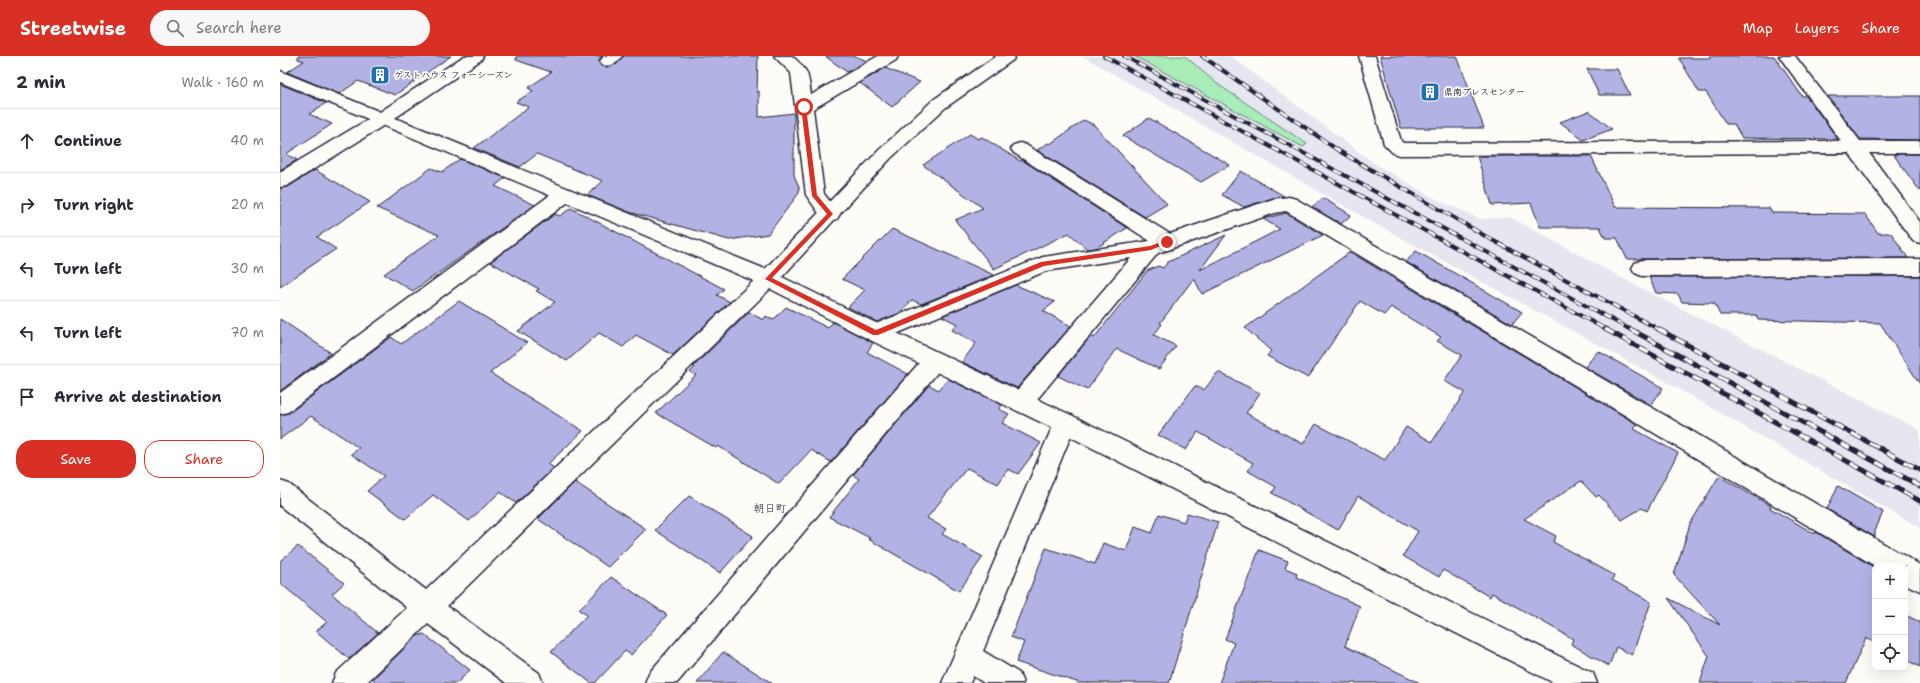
<!DOCTYPE html>
<html lang="en">
<head>
<meta charset="utf-8">
<style>
  body { margin:0; font-family:"Shantell Sans","Klee One",sans-serif; background:#f7f7f7; color:#2b2b33 }
  .controls { position:absolute; right:12px; bottom:12px; display:grid; overflow:hidden; border-radius:8px; box-shadow:0 4px 16px #0002 }
  .controls button { width:36px; height:36px; display:grid; place-items:center; padding:0; border:0; border-bottom:1px solid #e1e1e2; background:#fff; color:#2b2b33; font:20px sans-serif }
  .stop { position:absolute; width:12px; height:12px; margin:-9px; border:3px solid #d93025; border-radius:50%; background:#fff }
  .stop.end { background:#d93025; border-color:#fff; box-shadow:0 1px 4px #0008 }
  .list { margin:0; padding:0; list-style:none }
  h2 { display:flex; justify-content:space-between; align-items:center; height:52px; margin:0; padding:0 16px; font-size:17px }
  h2 small { font-size:13px; font-weight:400; color:#7c7c81 }
  .list li { display:grid; grid-template-columns:26px 1fr auto; gap:12px; align-items:center; box-sizing:border-box; height:64px; padding:0 16px; border-top:1px solid #e1e1e2 }
  .list b { display:block; font-size:15px; white-space:nowrap }
  .list em { font-size:13px; font-style:normal; color:#7c7c81 }
  .actions { display:flex; gap:8px; padding:12px 16px }
  .actions a { flex:1; padding:9px 0; border:1px solid #d93025; border-radius:16px; text-align:center; font-size:14px; color:#d93025 }
  .actions .main { background:#d93025; color:#fff }
  .icon { flex:none; width:22px; height:22px; fill:none; stroke:currentColor; stroke-width:2; stroke-linecap:round; stroke-linejoin:round }
  .map { position:relative; flex:none; width:1640px; height:627px; overflow:hidden }
  header { display:flex; align-items:center; gap:24px; box-sizing:border-box; height:56px; padding:0 20px; background:#d93025; color:#fff }
  header strong { font-size:19px }
  nav { display:flex; gap:22px; margin-inline-start:auto; font-size:14px }
  .search { width:280px; height:36px; background:#f7f7f7; display:flex; align-items:center; gap:10px; box-sizing:border-box; padding:0 14px; border-radius:22px; color:#7c7c81; font-size:15px }
  main { display:flex }
  aside { flex:1; background:#fff }
  .map>svg:first-child { display:block }
</style>
</head>
<body>
<header>
<strong>Streetwise</strong>
<div class="search"><svg class="icon" aria-label="search" viewBox="0 0 24 24"><circle cx="10" cy="10" r="6"/><path d="M15 15l6 6"/></svg>Search here</div>
<nav><a>Map</a><a>Layers</a><a>Share</a></nav>
</header>
<main>
<aside>
<h2>2 min<small>Walk · 160 m</small></h2>
<ul class="list">
<li><svg class="icon" aria-label="ahead" viewBox="0 0 24 24"><path d="M12 20V5M6 11l6-6 6 6"/></svg><div><b>Continue</b></div><em>40 m</em></li>
<li><svg class="icon" aria-label="right" viewBox="0 0 24 24"><path d="M7 20v-9h11M14 6l5 5-5 5"/></svg><div><b>Turn right</b></div><em>20 m</em></li>
<li><svg class="icon" aria-label="left" viewBox="0 0 24 24"><path d="M17 20v-9H6M10 6l-5 5 5 5"/></svg><div><b>Turn left</b></div><em>30 m</em></li>
<li><svg class="icon" aria-label="left" viewBox="0 0 24 24"><path d="M17 20v-9H6M10 6l-5 5 5 5"/></svg><div><b>Turn left</b></div><em>70 m</em></li>
<li><svg class="icon" aria-label="arrive" viewBox="0 0 24 24"><path d="M6 21V4h12l-3 4 3 4H6"/></svg><div><b>Arrive at destination</b></div></li>
</ul>
<div class="actions"><a class="main">Save</a><a>Share</a></div>
</aside>
<div class="map">
<svg width="1640" height="627" viewBox="0 0 1640 627">
  <rect width="100%" height="100%" fill="#fdfcf7"/>
  <filter id="ink" filterUnits="userSpaceOnUse"><feTurbulence type="fractalNoise" baseFrequency=".025" numOctaves="2"/><feDisplacementMap in="SourceGraphic" scale="8" xChannelSelector="R" yChannelSelector="G"/><feConvolveMatrix kernelMatrix="1 2 1 2 8 2 1 2 1" color-interpolation-filters="sRGB"/></filter>
  <g filter="url(#ink)">
    <polygon fill="#e6e6f1" points="802,0 950,0 1097,109 1154,142 1200,163 1230,161 1351,227 1640,374 1640,472 1390,328 1101,171"/>
    <polygon fill="#a8ecb7" stroke="#658779" points="854,0 905,0 936,27 1027,88 1023,91"/>
    <g fill="#b2b3e4" stroke="#22223b">
      <polygon points="18,0 171,0 115,39 78,25 59,38 7,16 24,5 18,3"/>
      <polygon points="237,0 322,0 319,4 321,10 328,11 337,8 343,0 478,0 477,37 479,35 479,61 514,57 514,119 519,131 519,137 488,178 449,184 349,156 307,139 323,125 257,98 240,111 194,92 249,51 236,46 253,35 248,32 271,16 236,4"/>
      <polygon points="545,0 575,0 587,5 567,16"/>
      <polygon points="1100,0 1177,0 1204,72 1121,72"/>
      <polygon points="1429,0 1494,0 1522,40 1526,40 1558,83 1462,82 1454,68 1446,68 1426,36 1419,36 1399,2 1431,2"/>
      <polygon points="605,12 640,26 612,51 580,27"/>
      <polygon points="1307,13 1337,13 1350,39 1319,39"/>
      <polygon points="0,28 46,47 29,58 52,68 6,98 17,104 0,114"/>
      <polygon points="1548,40 1640,40 1640,84 1580,83"/>
      <polygon points="1309,55 1332,73 1303,84 1280,66"/>
      <polygon points="869,62 950,109 921,126 843,80"/>
      <polygon points="804,64 814,69 887,148 865,161 757,94 768,87 770,88"/>
      <polygon points="690,78 698,83 702,81 740,105 742,104 847,172 816,192 807,193 789,177 714,213 675,164 703,152 643,109"/>
      <polygon points="1613,98 1640,98 1640,135"/>
      <polygon points="1197,100 1311,100 1335,151 1489,152 1492,157 1585,158 1598,177 1611,177 1628,202 1347,203 1337,182 1325,182 1320,171 1260,171 1251,147 1212,149"/>
      <polygon points="180,103 225,122 215,130 255,149 133,235 104,218 159,179 97,152 151,112 162,116"/>
      <polygon points="35,114 90,146 37,181 56,193 0,231 0,132 8,131"/>
      <polygon points="961,115 1004,140 993,142 964,151 942,139"/>
      <polygon points="1043,142 1071,159 1061,168 1032,151"/>
      <polygon points="291,152 444,233 437,239 450,246 393,299 356,279 343,291 319,277 287,305 238,275 275,246 256,235 259,233 210,206 275,158 280,160"/>
      <polygon points="1006,157 1043,179 922,238 914,222 880,267 882,268 874,279 896,290 879,313 837,293 807,334 778,320 811,280 814,282 867,215 878,210 883,212 888,206 946,179 920,214 1000,173 983,163"/>
      <polygon points="612,173 714,219 641,248 632,244 620,257 597,266 568,251 585,234 562,223"/>
      <polygon points="1136,195 1242,256 1232,268 1126,206"/>
      <polygon points="1070,196 1357,368 1354,373 1398,397 1367,455 1362,452 1342,464 1319,439 1316,441 1301,425 1244,463 1276,480 1273,486 1334,519 1332,524 1371,546 1352,599 1336,591 1329,610 1291,588 1293,583 1212,537 1210,541 1163,514 1159,521 1123,500 1138,475 1078,440 1058,474 992,437 996,431 968,415 973,407 918,376 906,394 878,379 915,330 924,334 938,316 980,337 966,357 1023,388 1036,368 1105,404 1126,371 1152,386 1185,336 1164,325 1182,299 1157,285 1161,281 1111,251 1104,259 1080,245 1028,322 987,300 991,295 965,272"/>
      <polygon points="1640,220 1640,328 1600,267 1478,264 1476,259 1440,259 1434,247 1402,246 1398,238 1376,237 1369,221"/>
      <polygon points="736,229 775,246 763,255 791,270 737,332 682,306 696,287 672,274 677,268 662,260"/>
      <polygon points="179,245 247,287 210,317 303,375 268,408 274,412 236,447 220,436 189,465 153,439 125,463 87,435 104,420 71,398 79,392 31,360 0,383 0,359 9,357 111,281 121,288"/>
      <polygon points="506,251 548,272 553,266 593,287 587,296 628,318 551,406 531,394 499,428 438,390 436,392 376,357 416,319 410,316 415,311 413,311 469,256 483,264 486,260 493,264"/>
      <polygon points="0,263 51,297 0,335"/>
      <polygon points="1318,295 1383,332 1371,349 1305,311"/>
      <polygon points="668,323 722,349 719,353 729,358 722,367 761,387 738,418 728,413 718,428 687,412 647,462 666,473 662,478 703,501 679,535 588,483 590,482 549,461 579,423 573,419 649,329 659,334"/>
      <polygon points="1439,420 1491,450 1490,452 1535,478 1536,476 1595,512 1595,587 1586,582 1566,627 1420,627 1429,600 1388,542 1440,569 1394,519 1410,468"/>
      <polygon points="295,426 366,473 328,511 258,463"/>
      <polygon points="1558,430 1603,456 1595,475 1595,481 1547,453"/>
      <polygon points="409,440 473,480 440,517 375,474"/>
      <polygon points="907,457 938,466 889,627 800,627 736,606 744,586 731,581 766,492 815,508 823,487 846,495 855,471 872,477 879,458 904,466"/>
      <polygon points="18,490 64,527 52,538 98,577 69,603 36,575 47,566 0,527 0,505"/>
      <polygon points="979,494 1008,505 1005,512 1017,517 1016,521 1080,550 1065,590 1140,627 939,627 954,587 945,583"/>
      <polygon points="331,521 387,559 351,599 345,595 315,627 311,627 271,596 307,559 299,554"/>
      <polygon points="1625,559 1640,566 1640,611 1625,603"/>
      <polygon points="144,578 190,614 177,627 97,627 93,623 137,580"/>
      <polygon points="443,596 492,627 417,627"/>
    </g>
    <g fill="none" stroke-linecap="round" stroke-linejoin="round">
      <defs>
        <g id="street">
          <polygon points="184,0 203,0 201,4 109,66 7,130 0,131 0,116 97,58"/>
          <path d="M 324,0 L 342,0 C 337,8 331,11 322,9 L 320,5 Z"/>
          <path d="M 494,0 L 512,0 C 529,15 528,17 531,39 L 598,0 L 618,0 L 616,4 L 533,53 L 544,138 L 560,158 L 557,163 L 550,165 L 543,163 L 526,139 L 511,17 Z"/>
          <polygon points="1079,0 1095,0 1121,85 1123,87 1561,85 1499,0 1515,0 1580,85 1640,85 1640,97 1589,97 1640,166 1640,187 1633,185 1569,97 1119,99 1113,97 1104,88"/>
          <polygon points="740,87 746,89 890,178 993,143 1009,141 1016,143 1640,509 1640,535 1625,528 1625,510 1595,510 1006,155 995,157 878,197 749,353 741,355 733,353 730,346 733,339 851,202 766,215 604,283 596,285 588,283 585,277 588,271 763,201 870,185 734,97 731,93 734,89"/>
          <polygon points="284,132 291,134 293,139 291,144 8,356 0,358 0,337 277,134"/>
          <polygon points="1640,203 1640,219 1362,220 1355,217 1352,212 1355,207 1362,204"/>
          <polygon points="488,215 495,218 498,223 495,228 167,550 259,617 263,627 226,627 148,568 86,627 52,627 56,617 127,552 0,450 0,425 9,428 146,534 481,218"/>
          <polygon points="654,296 662,299 665,305 662,311 397,627 365,627 369,617 646,299"/>
          <polygon points="785,357 793,360 796,367 703,595 739,617 743,627 704,627 693,620 690,627 662,627 774,367 777,360"/>
        </g>
        <polygon id="secondary" points="716,0 735,0 733,4 665,52 610,103 502,221 604,271 793,360 1313,617 1317,627 1274,627 777,374 588,283 481,228 0,26 0,15 485,213 598,95 653,44"/>
      </defs>
      <use href="#street" stroke="#22223b" stroke-width="3"/>
      <use href="#secondary" stroke="#22223b" stroke-width="3"/>
      <use href="#street" fill="#fdfcf7" fill-rule="evenodd"/>
      <use href="#secondary" fill="#fdfcf7" fill-rule="evenodd"/>
      <defs>
        <g id="rail-far1">
          <polyline points="824,0 1327,274"/>
          <polyline points="844,0 1351,274"/>
          <polyline points="922,0 1059,95 1212,184 1380,274"/>
        </g>
        <g id="rail">
          <polyline points="1325,273 1640,445"/>
          <polyline points="1350,273 1640,430"/>
          <polyline points="1378,273 1640,414"/>
        </g>
      </defs>
      <use href="#rail-far1" stroke="#22223b" stroke-width="4"/>
      <use href="#rail" stroke="#22223b" stroke-width="5"/>
      <use href="#rail-far1" stroke="#fdfcf7" stroke-width="2.5" stroke-dasharray="8" stroke-linecap="butt"/>
      <use href="#rail" stroke="#fdfcf7" stroke-width="3.5" stroke-dasharray="10" stroke-linecap="butt"/>
    </g>
  </g>
  <polygon fill="#d93025" points="524,50 526,51 537,139 553,158 492,222 596,274 761,206 870,190 887,184 890,186 871,194 764,210 598,279 593,279 485,223 547,158 532,140 521,51"/>
  <defs>
    <symbol id="building-square" viewBox="-11 -11 22 22"><rect x="-9" y="-9" width="18" height="18" rx="4" fill="#1f6fb2" stroke="#fdfcf7"/><path d="M-4-6H4V6H1V3H-1V6H-4ZM-2.5-4.3h1.7v1.8h-1.7ZM.8-4.3h1.7v1.8H.8ZM-2.5-1h1.7V.8h-1.7ZM.8-1h1.7V.8H.8Z" fill="#fff"/></symbol>
  </defs>
  <g fill-rule="evenodd">
    <use href="#building-square" x="89" y="8" width="22" height="22"/>
    <use href="#building-square" x="1139" y="25" width="22" height="22"/>
  </g>
  <g text-anchor="middle" dominant-baseline="central" stroke-width="3.5" stroke-linejoin="round" paint-order="stroke">
    <g font-size="9" font-weight="bold" fill="#22223b" stroke="#fdfcf7" text-anchor="start">
      <text x="114" y="19">ゲストハウス フォーシーズン</text>
      <text x="1164" y="36">県南プレスセンター</text>
    </g>
    <g font-size="11" fill="#22223b" stroke="#fdfcf7">
      <text x="490" y="452">朝日町</text>
    </g>
  </g>
</svg>
<div class="controls">
<button>+</button>
<button>−</button>
<button><svg class="icon" aria-label="locate" viewBox="0 0 24 24"><circle cx="12" cy="12" r="6"/><path d="M12 2v4M12 18v4M2 12h4M18 12h4"/></svg></button>
</div>
<div class="stop" style="left:524px;top:51px"></div>
<div class="stop end" style="left:887px;top:186px"></div>
</div>
</main>
</body>
</html>
